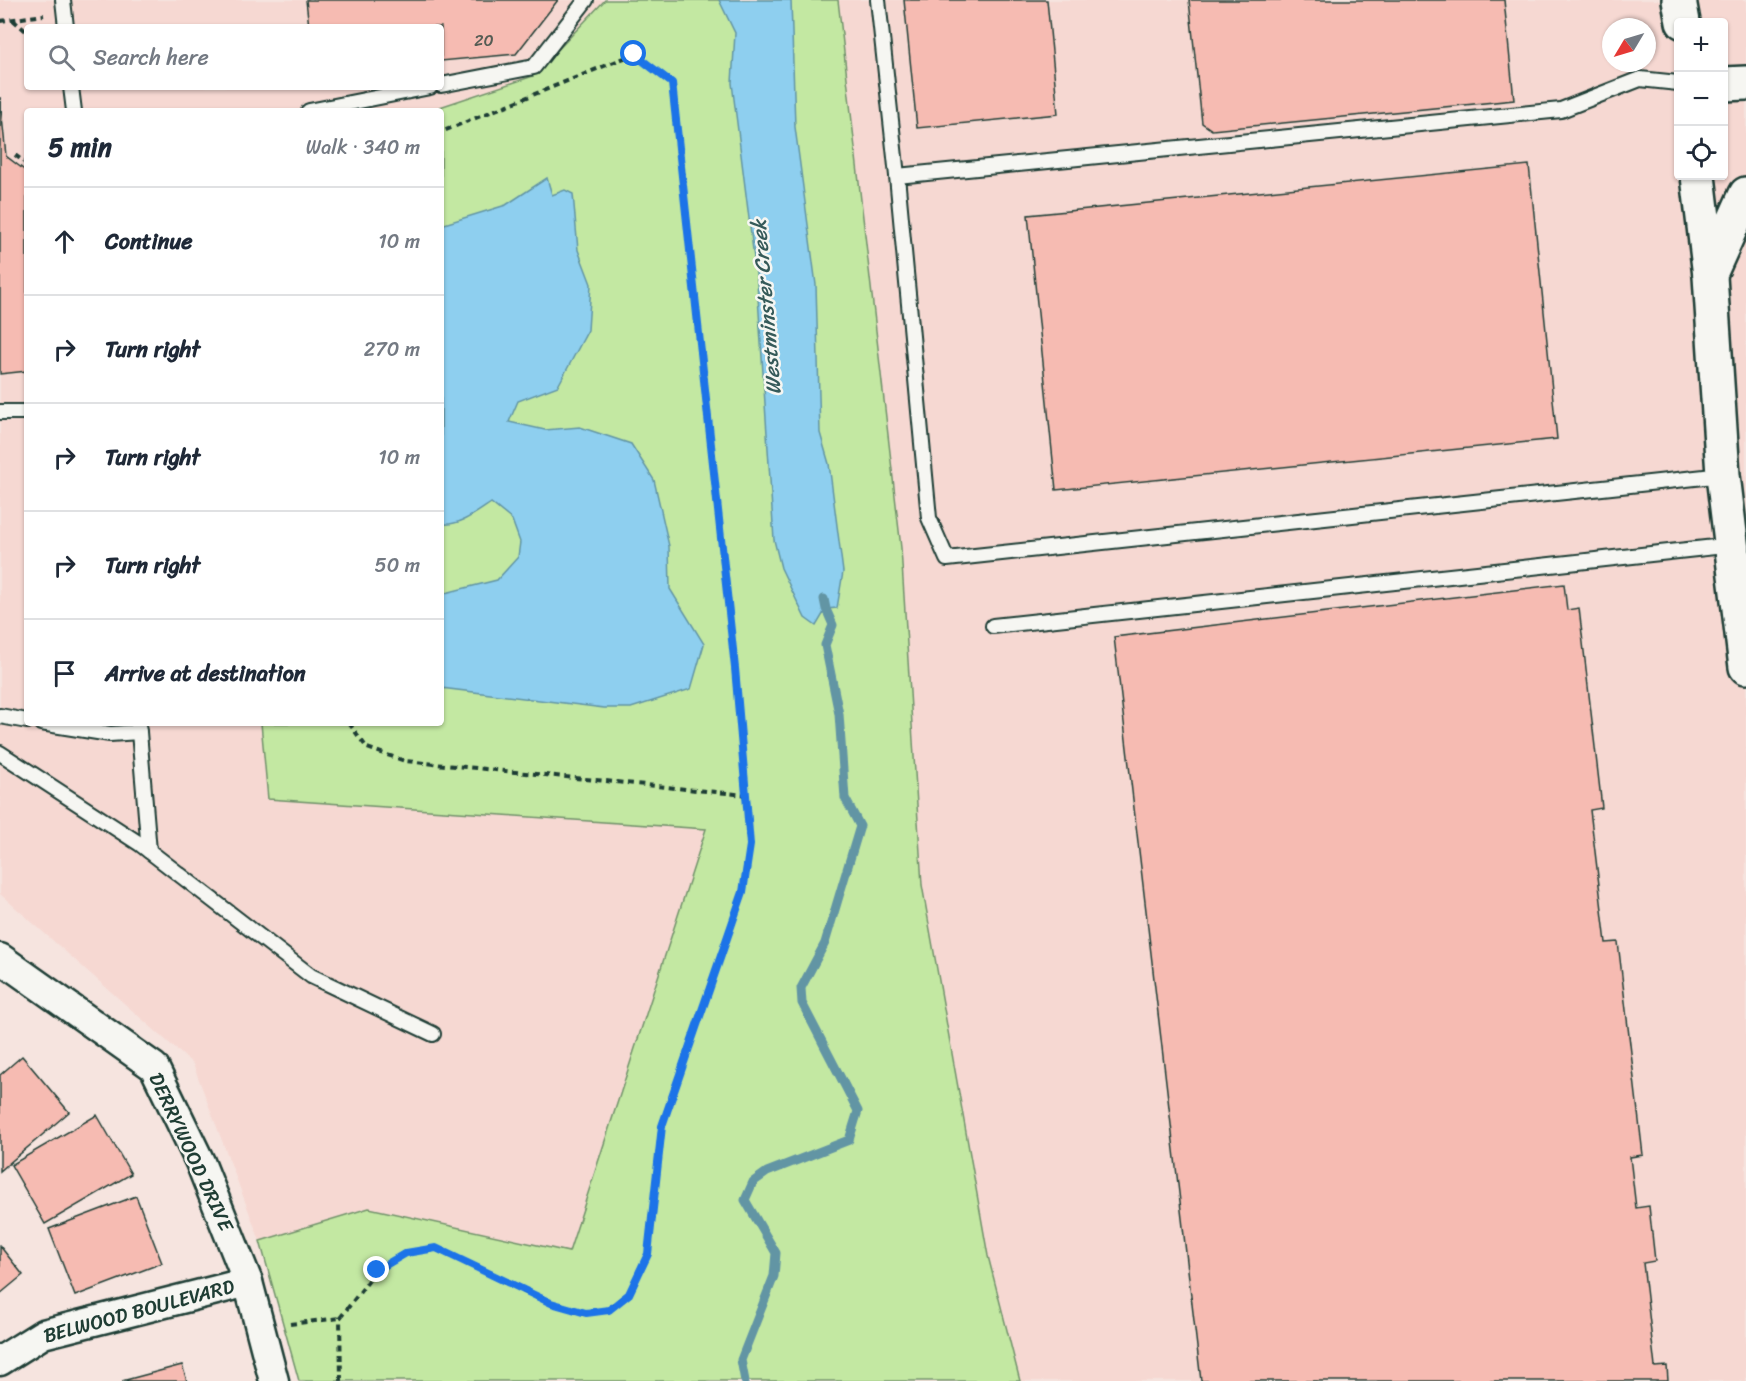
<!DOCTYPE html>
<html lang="en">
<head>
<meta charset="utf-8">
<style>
  body { margin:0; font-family:Sriracha,sans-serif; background:#f2f2f3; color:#1f2937 }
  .controls { position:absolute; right:18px; top:18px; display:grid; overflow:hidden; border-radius:6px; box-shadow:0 2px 4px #0004 }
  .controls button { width:54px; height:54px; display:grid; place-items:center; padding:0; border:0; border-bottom:2px solid #e0e1e3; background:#fff; color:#1f2937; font:30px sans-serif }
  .compass { position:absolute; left:1602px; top:18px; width:54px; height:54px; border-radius:50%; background:#fff; box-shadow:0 2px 4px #0004; rotate:232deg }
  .stop { position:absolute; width:18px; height:18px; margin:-14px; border:4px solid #1a73e8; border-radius:50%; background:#fff }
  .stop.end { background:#1a73e8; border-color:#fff; box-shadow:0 2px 6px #0008 }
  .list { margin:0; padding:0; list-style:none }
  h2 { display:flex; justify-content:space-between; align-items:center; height:78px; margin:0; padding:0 24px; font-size:26px }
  h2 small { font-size:20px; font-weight:400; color:#747a83 }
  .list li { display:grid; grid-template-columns:39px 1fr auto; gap:18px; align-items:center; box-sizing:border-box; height:108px; padding:0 24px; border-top:2px solid #e0e1e3 }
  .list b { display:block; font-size:22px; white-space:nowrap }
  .list em { font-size:20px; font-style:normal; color:#747a83 }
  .icon { flex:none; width:33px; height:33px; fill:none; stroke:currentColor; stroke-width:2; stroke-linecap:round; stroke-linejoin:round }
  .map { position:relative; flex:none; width:1746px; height:1381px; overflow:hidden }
  .search { position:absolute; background:#fff; box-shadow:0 2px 4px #0004; left:24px; top:24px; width:420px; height:66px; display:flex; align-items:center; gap:15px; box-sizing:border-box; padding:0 21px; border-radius:6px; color:#747a83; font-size:22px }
  .panel { position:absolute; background:#fff; box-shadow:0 2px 4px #0004; left:24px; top:108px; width:420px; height:618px; border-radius:6px }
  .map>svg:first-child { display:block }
</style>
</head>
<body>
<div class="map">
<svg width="1746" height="1381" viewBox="0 0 1746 1381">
  <rect width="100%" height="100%" fill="#f6e4df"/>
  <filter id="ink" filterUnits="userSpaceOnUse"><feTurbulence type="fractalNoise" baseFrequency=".0167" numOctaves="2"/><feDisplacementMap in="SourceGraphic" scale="12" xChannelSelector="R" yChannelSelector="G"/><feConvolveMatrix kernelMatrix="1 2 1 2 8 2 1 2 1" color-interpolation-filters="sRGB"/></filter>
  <g filter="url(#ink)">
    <g fill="#f6d8d2" fill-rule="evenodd">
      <path d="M 0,0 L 605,0 L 533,76 L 428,111 L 27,111 L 27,723 L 261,723 L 268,799 L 706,829 L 569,1252 L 369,1208 L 260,1241 L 193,1064 L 0,894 ZM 27,27 L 441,27 L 441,87 L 27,87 Z"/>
      <path d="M 838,0 L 1746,0 L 1746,1381 L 1020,1381 L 988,1256 L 922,885 L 901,548 ZM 1678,22 L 1724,22 L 1724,176 L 1678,176 ZM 1611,27 L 1647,27 L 1647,63 L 1611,63 Z"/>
    </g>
    <polygon fill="#c3e8a2" stroke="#71926b" stroke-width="1.5" points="605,0 838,0 901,548 922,885 988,1256 1020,1381 299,1381 260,1241 369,1208 569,1252 706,829 268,799 261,723 441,723 441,111 428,111 533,76"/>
    <g fill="#8ecfef" stroke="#6295a4" stroke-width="1.5">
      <polygon points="719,0 791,0 795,127 816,285 820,433 829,464 843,572 837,608 826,609 816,626 805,618 781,568 774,540 757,282 732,83 735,33"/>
      <path d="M 547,178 L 552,195 L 565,190 L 573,194 L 578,250 L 591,284 L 588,330 L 558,386 L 518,401 L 509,422 L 545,430 L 580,427 L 631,444 L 654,480 L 669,546 L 670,589 L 704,644 L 691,689 L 631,708 L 604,708 L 441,688 L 441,594 L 497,580 L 518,557 L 520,542 L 512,520 L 491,503 C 476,513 460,526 441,524 L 441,225 L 506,205 Z"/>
    </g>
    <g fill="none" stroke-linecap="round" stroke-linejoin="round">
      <polyline stroke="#6295a4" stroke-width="9" points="745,1381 741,1360 774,1276 776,1253 745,1200 753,1182 767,1172 849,1140 858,1111 802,1003 801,988 825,943 860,826 845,798 839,714 825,645 833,625 826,609 824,599"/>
    </g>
    <g fill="#f6bbb2" stroke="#1f3d34" stroke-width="1.5">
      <polygon points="306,0 558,0 516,54 441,61 441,27 309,27"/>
      <polygon points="904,0 1047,0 1058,114 917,128"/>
      <polygon points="1189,0 1504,0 1514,100 1212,130 1202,123"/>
      <polygon points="0,97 6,156 27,172 27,371 0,374"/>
      <polygon points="1529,165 1557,439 1056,490 1028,215"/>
      <polygon points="1564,584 1567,610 1579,608 1602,808 1590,810 1606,943 1618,942 1643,1155 1630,1157 1636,1208 1649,1206 1655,1261 1643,1263 1655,1367 1667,1366 1668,1381 1201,1381 1114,637"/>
      <polygon points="22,1056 69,1112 0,1171 0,1075"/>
      <polygon points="97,1115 131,1174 45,1224 11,1165"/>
      <polygon points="136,1196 162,1263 75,1296 49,1229"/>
      <polygon points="0,1246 23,1275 0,1294"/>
      <polygon points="182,1365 187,1381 122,1381"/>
    </g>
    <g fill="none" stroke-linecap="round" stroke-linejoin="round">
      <defs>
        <g id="lane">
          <polyline points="63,0 66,27"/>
          <polyline points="878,0 897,176 929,518 947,559 1723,475"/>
          <polyline points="441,85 534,67 586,0"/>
          <polyline points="71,87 74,111"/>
          <polyline points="309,111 430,87"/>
          <polyline points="897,176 1561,110 1640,79 1678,83"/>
          <polyline points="0,412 27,412"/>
          <polyline points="993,626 1733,545"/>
          <polyline points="0,716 27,721"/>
          <polyline points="41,723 110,734 139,732 138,725"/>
          <polyline points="139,732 149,851"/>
          <polyline points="0,753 140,844 311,976 433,1034"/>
        </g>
        <g id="street">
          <polyline points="0,958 154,1067 200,1162 248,1282 274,1381"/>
          <polyline points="0,1361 43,1334 248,1282"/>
        </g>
        <g id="secondary">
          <polyline points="1679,0 1683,22"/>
          <polyline points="1724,84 1746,83"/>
          <polyline points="1698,176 1710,276 1723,475 1746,667"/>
          <polyline points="1710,274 1746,194"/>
        </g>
      </defs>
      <use href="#lane" stroke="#1f3d34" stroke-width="18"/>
      <use href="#street" stroke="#1f3d34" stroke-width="33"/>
      <use href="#secondary" stroke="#1f3d34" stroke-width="38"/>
      <g stroke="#1f3d34" stroke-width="4" stroke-dasharray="6 4.5" stroke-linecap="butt">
        <polyline points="13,20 27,32"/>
        <polyline points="0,21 44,15"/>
        <polyline points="15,155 27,164"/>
        <polyline points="349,723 367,748 405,761 746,795"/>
        <polyline points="290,1324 340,1318"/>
        <polyline points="341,1381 340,1318 377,1270 406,1253 436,1248 551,1303 586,1313 609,1310 629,1294 648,1254 662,1126 743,892 750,845 735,668 672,83 634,54 441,132"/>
      </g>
      <use href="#lane" stroke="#f6f6f2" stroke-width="14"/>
      <use href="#street" stroke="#f6f6f2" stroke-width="28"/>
      <use href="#secondary" stroke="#f6f6f2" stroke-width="33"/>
    </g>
  </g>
  <g fill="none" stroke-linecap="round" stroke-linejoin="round" filter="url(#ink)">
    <polyline stroke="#1a73e8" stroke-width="8" points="377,1270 406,1253 436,1248 551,1303 586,1313 609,1310 629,1294 648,1254 662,1126 743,892 750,845 746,795 735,668 672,83 634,54"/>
  </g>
  <g text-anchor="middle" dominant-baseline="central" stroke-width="5" stroke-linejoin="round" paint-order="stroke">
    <g font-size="16" fill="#555c54">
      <text x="484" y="40">20</text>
    </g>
    <g font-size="20" fill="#1f3d34" stroke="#f6f6f2">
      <text transform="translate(191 1152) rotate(65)">DERRYWOOD DRIVE</text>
      <text transform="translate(139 1311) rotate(-15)">BELWOOD BOULEVARD</text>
    </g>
    <g font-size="21" font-style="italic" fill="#355a59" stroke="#f6f6f2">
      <text transform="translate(766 307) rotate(-95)">Westminster Creek</text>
    </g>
  </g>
</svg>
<div class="controls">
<button>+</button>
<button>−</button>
<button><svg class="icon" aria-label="locate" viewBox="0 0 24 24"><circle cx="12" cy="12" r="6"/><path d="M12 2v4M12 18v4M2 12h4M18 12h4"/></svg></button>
</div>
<svg class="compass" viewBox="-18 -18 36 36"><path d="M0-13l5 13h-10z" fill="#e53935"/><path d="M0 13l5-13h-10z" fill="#747a83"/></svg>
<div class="stop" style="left:634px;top:54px"></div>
<div class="stop end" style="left:377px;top:1270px"></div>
<div class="search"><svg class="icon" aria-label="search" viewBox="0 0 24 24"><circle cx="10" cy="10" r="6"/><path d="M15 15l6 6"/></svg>Search here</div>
<section class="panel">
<h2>5 min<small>Walk · 340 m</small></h2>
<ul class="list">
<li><svg class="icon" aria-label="ahead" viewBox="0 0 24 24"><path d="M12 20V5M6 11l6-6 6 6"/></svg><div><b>Continue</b></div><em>10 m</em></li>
<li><svg class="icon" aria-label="right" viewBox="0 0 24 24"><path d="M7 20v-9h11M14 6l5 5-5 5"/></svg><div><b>Turn right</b></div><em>270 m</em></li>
<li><svg class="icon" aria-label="right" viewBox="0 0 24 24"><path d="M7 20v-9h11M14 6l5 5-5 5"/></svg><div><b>Turn right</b></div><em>10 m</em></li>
<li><svg class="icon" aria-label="right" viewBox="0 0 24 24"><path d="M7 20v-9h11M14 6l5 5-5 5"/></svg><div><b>Turn right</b></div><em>50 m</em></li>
<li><svg class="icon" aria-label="arrive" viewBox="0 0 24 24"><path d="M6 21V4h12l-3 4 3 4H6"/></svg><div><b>Arrive at destination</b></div></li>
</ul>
</section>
</div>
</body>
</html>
